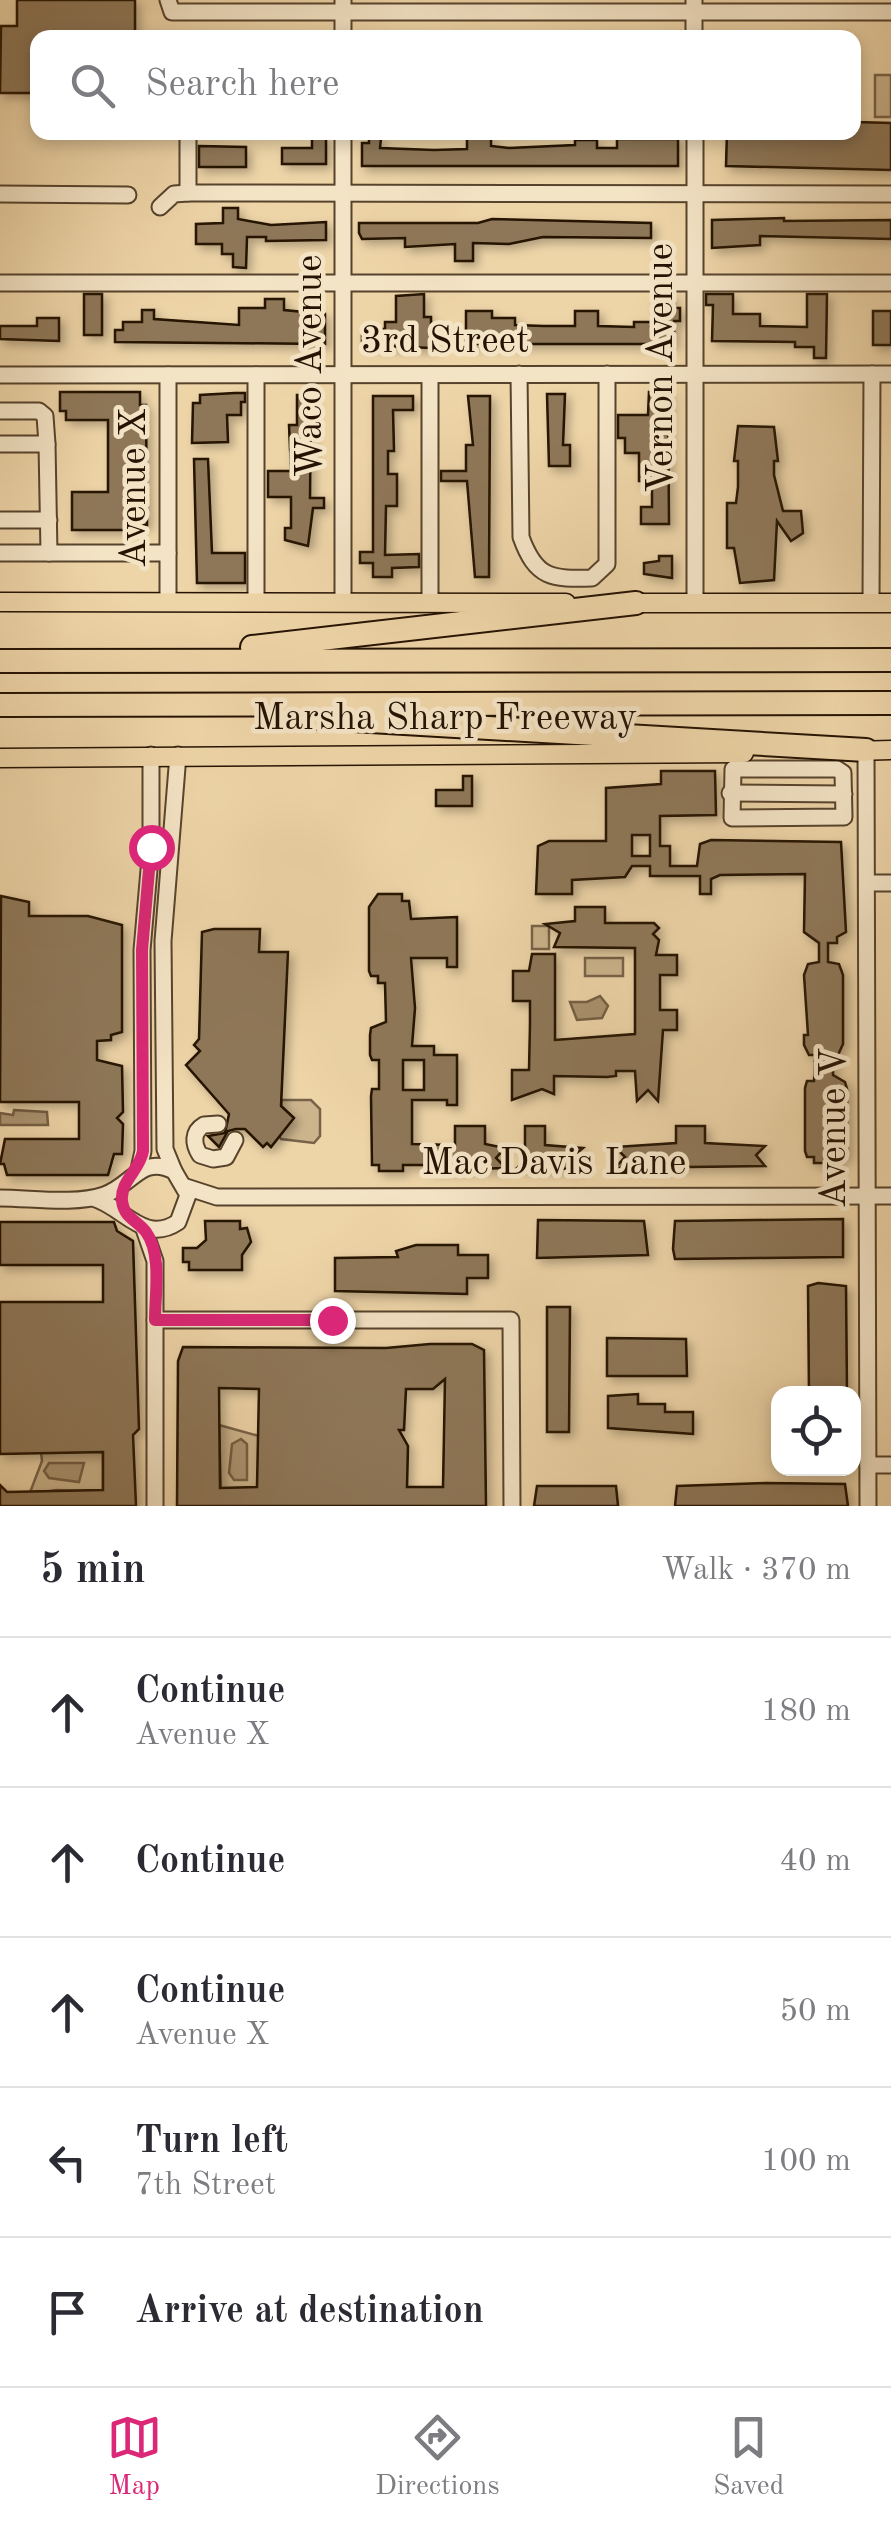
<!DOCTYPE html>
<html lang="en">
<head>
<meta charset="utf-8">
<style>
  body { margin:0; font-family:"Old Standard TT",serif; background:#f2f2f3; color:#2b2b33 }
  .controls { position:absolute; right:30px; bottom:30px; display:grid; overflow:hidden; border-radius:20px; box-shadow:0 5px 15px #0003 }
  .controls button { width:90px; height:90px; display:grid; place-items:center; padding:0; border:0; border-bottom:2px solid #e1e1e2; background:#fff; color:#2b2b33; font:50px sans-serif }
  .stop { position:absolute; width:30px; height:30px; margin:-22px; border:8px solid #db2777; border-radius:50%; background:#fff }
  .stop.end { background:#db2777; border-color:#fff; box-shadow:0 2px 10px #0008 }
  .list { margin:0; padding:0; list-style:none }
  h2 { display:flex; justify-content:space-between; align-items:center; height:130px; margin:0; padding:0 40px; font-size:42px }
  h2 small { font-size:32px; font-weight:400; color:#7c7c81 }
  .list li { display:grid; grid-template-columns:65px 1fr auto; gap:30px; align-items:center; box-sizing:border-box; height:150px; padding:0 40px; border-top:2px solid #e1e1e2 }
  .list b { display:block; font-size:38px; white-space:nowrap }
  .list p { margin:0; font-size:32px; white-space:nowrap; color:#7c7c81 }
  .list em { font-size:32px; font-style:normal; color:#7c7c81 }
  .icon { flex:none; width:55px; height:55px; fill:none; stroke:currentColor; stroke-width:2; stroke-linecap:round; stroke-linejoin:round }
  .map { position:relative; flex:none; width:891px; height:1506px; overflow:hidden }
  .search { position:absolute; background:#fff; box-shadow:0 5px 15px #0003; left:30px; right:30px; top:30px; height:110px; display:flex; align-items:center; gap:25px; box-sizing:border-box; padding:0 35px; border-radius:20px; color:#7c7c81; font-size:38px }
  .sheet { height:880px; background:#fff }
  nav { display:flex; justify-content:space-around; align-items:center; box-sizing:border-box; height:140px; border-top:2px solid #e1e1e2; background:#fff; font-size:28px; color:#7c7c81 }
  nav a { display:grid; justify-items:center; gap:5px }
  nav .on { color:#db2777 }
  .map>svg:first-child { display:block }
</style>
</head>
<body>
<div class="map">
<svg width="891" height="1506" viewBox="0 0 891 1506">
  <defs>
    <filter id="shadow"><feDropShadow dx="4.5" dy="4.5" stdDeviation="5" flood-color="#0004"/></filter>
  </defs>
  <rect width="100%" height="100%" fill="#eed5a8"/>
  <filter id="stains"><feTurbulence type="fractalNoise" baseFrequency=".002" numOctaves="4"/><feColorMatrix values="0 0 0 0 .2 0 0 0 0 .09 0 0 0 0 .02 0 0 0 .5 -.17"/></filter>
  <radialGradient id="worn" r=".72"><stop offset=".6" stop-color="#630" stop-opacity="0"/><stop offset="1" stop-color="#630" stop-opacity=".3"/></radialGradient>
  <g fill="#ccb48c" stroke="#786348" stroke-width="2.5">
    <rect x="875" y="75" width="16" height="42"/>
    <rect x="532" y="926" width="17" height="23"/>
    <rect x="585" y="958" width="38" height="18"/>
    <polygon points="282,1100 311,1100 320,1109 320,1136 314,1143 281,1139 278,1134 293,1118 281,1106"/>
    <polygon points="219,1425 259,1436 259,1488 221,1490"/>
    <polygon points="41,1452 103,1452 103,1491 56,1490 29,1495 42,1461"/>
  </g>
  <g fill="#aa9370" stroke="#755f44" stroke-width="2.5">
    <polygon points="600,996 608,1006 602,1018 577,1020 570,1002 587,1002"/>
    <polygon points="14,1110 47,1112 48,1125 0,1125 0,1113 13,1115"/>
    <polygon points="241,1439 247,1444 247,1480 234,1480 229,1473 232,1444"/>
    <polygon points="49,1463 84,1463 79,1482 49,1478 44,1471"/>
  </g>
  <g fill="#8e7759" stroke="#251203" stroke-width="2.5" fill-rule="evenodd" filter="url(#shadow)">
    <polygon points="17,0 135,0 135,38 38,38 38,93 0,93 1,26 17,26"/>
    <polygon points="854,122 891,123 891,170 726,166 727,132 854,132"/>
    <polygon points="326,138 326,164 282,164 282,148 312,148 312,139"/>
    <polygon points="369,138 381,138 380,148 434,150 467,149 467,138 491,138 491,146 509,148 575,145 575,140 597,140 597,148 617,148 617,139 678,139 678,166 362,166 362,143 369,143"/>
    <polygon points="199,146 246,147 246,167 199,167"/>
    <polygon points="223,208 238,208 238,219 271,225 326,222 326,240 266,241 266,237 247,237 246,268 233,267 233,254 222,254 222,244 196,244 196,224 223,223"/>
    <polygon points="784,218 784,221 891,220 891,239 760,236 760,245 712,248 712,220"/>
    <polygon points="492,219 651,223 651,238 543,237 509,244 473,243 473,261 455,261 455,244 405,247 405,238 362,239 359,233 359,223 478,223"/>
    <rect x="84" y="294" width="18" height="41"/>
    <polygon points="424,294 424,317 431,317 431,348 362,345 362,329 385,329 385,322 396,322 396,296"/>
    <polygon points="654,294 672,294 672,308 680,308 680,321 674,321 674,344 466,344 466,311 492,311 492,318 515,318 515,325 544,326 575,326 575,311 598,311 598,326 634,327 634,322 654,322"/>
    <polygon points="706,294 733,294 733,314 760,314 760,326 807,327 807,294 827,294 826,358 814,358 814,347 795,347 795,342 712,341 713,305 706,305"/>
    <polygon points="265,299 284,299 284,310 325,314 325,344 115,342 115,330 123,330 123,322 142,322 142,310 154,310 154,319 239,325 239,308 265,308"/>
    <rect x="873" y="311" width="18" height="34"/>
    <polygon points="37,318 59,318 59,341 0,339 0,326 37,326"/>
    <polygon points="60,392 140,392 140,405 146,405 147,525 125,525 125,530 72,530 72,492 108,492 108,420 66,420 66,411 60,411"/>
    <polygon points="649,392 668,392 669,524 641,524 641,507 652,507 652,481 639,481 639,453 625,453 625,438 618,438 618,415 648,415"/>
    <polygon points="235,393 245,393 245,402 241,402 241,415 227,415 228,442 192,443 193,403 200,403 200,395"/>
    <polygon points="547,394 565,394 563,445 570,445 570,466 549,466"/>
    <polygon points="297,395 311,395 310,498 324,498 324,508 313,508 308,546 285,540 285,528 291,528 291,497 268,497 268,471 291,471 289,425 297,425"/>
    <polygon points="373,396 413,396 413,410 393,410 394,451 388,451 388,474 397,474 397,506 386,506 385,555 419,554 419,567 392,568 392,577 373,577 373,563 360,563 360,552 373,552"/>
    <polygon points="468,396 490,396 489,577 475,577 467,481 441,481 441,471 466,471 466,445 473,445"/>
    <polygon points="738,426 774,427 778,461 774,461 774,475 783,511 801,511 803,533 791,541 777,521 774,580 740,583 734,548 727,548 727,503 736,503 738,487 738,461 734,461"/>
    <polygon points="194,459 208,459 212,553 245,553 245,583 197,583"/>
    <polygon points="659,556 672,556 672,578 644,574 644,563 659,561"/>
    <path d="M 661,771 L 715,771 L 716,815 L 660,816 L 660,846 L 670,846 L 670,866 L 697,866 L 700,844 L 711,840 L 841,842 L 846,932 L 837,937 L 837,943 L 828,943 L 828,962 L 839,964 L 843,975 L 843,1044 L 838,1055 L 833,1055 L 833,1075 L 845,1082 L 847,1089 L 847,1151 L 846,1157 L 838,1157 L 838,1163 L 814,1163 L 814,1157 L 807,1157 L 805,1151 L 805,1088 L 807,1081 L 814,1081 L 815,1055 L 809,1055 L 804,1045 L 804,1035 L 808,1035 L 804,975 L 808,964 L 819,962 L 819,943 L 804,932 L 805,874 L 720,875 L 711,879 L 711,894 L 700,894 L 700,876 L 650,876 L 650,866 L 632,866 L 625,877 L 572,880 L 572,894 L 536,894 L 538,846 L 549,841 L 606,841 L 606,788 L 661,784 ZM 632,835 L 650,835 L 650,856 L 632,856 Z"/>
    <polygon points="463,776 472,776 472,806 436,806 436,790 463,790"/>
    <path d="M 378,894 L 402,894 L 402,901 L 409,901 L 411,919 L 457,917 L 457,967 L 447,967 L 447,958 L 411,958 L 415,1008 L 412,1046 L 434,1046 L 434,1055 L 457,1055 L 457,1105 L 447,1105 L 447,1100 L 412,1100 L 412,1144 L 455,1145 L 455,1126 L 485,1126 L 485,1144 L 505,1148 L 496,1158 L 506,1168 L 431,1170 L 424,1165 L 403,1165 L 403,1171 L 379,1171 L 379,1165 L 372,1165 L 371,1096 L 372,1089 L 379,1089 L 379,1060 L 372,1060 L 370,1055 L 370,1035 L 371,1028 L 386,1022 L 385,983 L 378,983 L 378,976 L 371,976 L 369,971 L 369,907 ZM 403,1060 L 424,1060 L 424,1090 L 403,1090 Z"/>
    <polygon points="1,896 29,902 29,916 88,916 122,925 122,1032 111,1035 111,1040 97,1041 97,1060 122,1066 123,1112 117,1118 123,1124 122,1154 114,1154 108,1175 7,1175 4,1164 0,1164 5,1139 79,1139 79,1102 0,1102"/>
    <polygon points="575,907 605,907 605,923 654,923 659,928 653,934 659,940 656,955 677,955 677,975 660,975 660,1010 677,1010 677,1030 663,1030 658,1101 648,1090 637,1101 635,1071 616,1071 616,1076 607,1077 554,1076 554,1094 542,1089 512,1100 512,1070 529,1070 530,1024 530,1001 513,1001 513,971 529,971 532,954 555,954 555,1040 635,1034 635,948 554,947 560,933 545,924 575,921"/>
    <polygon points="214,929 260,929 259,952 288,952 281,1106 294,1118 271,1147 267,1143 263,1147 245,1129 236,1129 228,1131 219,1147 208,1136 225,1133 229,1114 186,1065 200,1051 194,1045 199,1039 202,932"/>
    <polygon points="525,1126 545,1126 545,1145 583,1148 572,1157 581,1169 517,1168 527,1158 517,1148 525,1148"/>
    <polygon points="676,1126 705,1126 705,1143 765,1146 756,1155 765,1166 615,1168 625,1157 615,1147 676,1143"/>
    <polygon points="843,1219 843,1257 675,1259 673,1249 675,1221"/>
    <polygon points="538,1220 644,1221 648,1255 537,1258"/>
    <polygon points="205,1221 240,1221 240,1229 247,1228 251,1242 242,1255 242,1270 189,1270 189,1262 183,1262 183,1248 197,1248 206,1240"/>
    <polygon points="0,1222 114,1222 117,1231 133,1241 139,1429 133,1435 136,1506 0,1506 0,1485 7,1492 103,1490 103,1452 0,1454 0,1302 103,1302 103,1265 0,1265"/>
    <polygon points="416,1245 458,1245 458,1255 488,1255 488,1278 467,1278 467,1294 335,1291 335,1258 398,1257 396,1251"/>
    <polygon points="818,1283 846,1286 847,1394 809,1394 808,1286"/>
    <polygon points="547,1307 570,1307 569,1432 547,1432"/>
    <polygon points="607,1338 686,1339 687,1376 607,1376"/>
    <path d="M 430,1344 L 472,1344 L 484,1350 L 486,1506 L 177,1506 L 178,1361 L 183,1347 L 386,1348 ZM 445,1379 L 443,1487 L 407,1487 L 408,1446 L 399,1430 L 404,1430 L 406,1389 L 433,1389 ZM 219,1388 L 259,1389 L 257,1487 L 220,1488 Z"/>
    <polygon points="638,1394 638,1404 665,1404 665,1412 693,1412 693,1434 608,1428 608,1396"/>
    <polygon points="766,1483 845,1484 848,1506 675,1506 677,1486"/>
    <polygon points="537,1486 616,1486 618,1506 534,1506"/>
  </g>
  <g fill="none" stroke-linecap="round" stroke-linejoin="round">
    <defs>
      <g id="minor">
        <polyline points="168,0 172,12 891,12"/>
        <polyline points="694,0 694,38"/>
        <polyline points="343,38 343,0"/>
        <polyline points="188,132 188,193"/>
        <polyline points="343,132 343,599"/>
        <polyline points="695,132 695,603"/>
        <polyline points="0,194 128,195"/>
        <polyline points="160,207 174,194 188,193 891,194"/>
        <polyline points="0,283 891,283"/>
        <path d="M 519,374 L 521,537 C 536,579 552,579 592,578 L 607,564 L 607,374"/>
        <polyline points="0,375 891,374"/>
        <polyline points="168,375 168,601"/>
        <polyline points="256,375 256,600"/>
        <polyline points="0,411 39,411 45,416 47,444"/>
        <polyline points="0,444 47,444 49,553"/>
        <polyline points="0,520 49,520"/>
        <polyline points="0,553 168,553"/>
        <polyline points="430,601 430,375"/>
        <polyline points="871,603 872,374"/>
        <polyline points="866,750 868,1506"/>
        <polygon points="733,769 837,769 843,773 844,817 732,818"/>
        <polyline points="730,793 844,794"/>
        <polyline points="867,883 891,883"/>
        <path d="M 218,1124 L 204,1125 C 192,1132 193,1144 200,1155 L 213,1159 L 226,1157 L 235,1140"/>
        <polyline points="139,1169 143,1151 142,950 151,847 151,755"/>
        <polyline points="174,1171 165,1149 163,941 178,755"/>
        <polyline points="186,1187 217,1197 891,1196"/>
        <path d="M 0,1198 C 32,1198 74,1205 104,1195 C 132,1186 141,1154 174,1171 L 188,1195 L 178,1222 C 144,1245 124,1207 93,1198"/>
        <polyline points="144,1229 155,1261 155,1506"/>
        <polyline points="155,1320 511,1320 512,1506"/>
        <polyline points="868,1465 891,1465"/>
      </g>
      <g id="major">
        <polyline points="0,602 566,603"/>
        <polyline points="627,603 891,603"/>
        <polyline points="855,751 891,750"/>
        <polyline points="0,758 744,753"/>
      </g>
      <g id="highway">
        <polyline points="252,647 636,603"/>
        <polyline points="0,661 891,660"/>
        <polyline points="0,705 891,703"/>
        <polyline points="285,716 866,750"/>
      </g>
    </defs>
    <use href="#minor" stroke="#57432c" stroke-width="19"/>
    <use href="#major" stroke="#251203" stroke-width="21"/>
    <use href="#highway" stroke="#251203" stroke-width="26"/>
    <use href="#minor" stroke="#f4e4c6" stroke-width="15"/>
    <use href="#major" stroke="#eed5a8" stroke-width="18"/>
    <use href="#highway" stroke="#eed5a8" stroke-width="22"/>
  </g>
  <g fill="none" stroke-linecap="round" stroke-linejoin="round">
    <path stroke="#db2777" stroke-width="12" d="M 151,847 L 142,950 L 143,1151 C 140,1170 120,1181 122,1201 C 124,1218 137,1220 146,1232 C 162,1254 155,1294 155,1320 L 332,1320"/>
  </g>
  <g text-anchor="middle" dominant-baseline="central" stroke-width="9" stroke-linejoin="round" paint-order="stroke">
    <g font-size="38" fill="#251203" stroke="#f4e4c6">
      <text x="445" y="342">3rd Street</text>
      <text transform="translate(311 366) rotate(-90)">Waco Avenue</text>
      <text transform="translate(662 368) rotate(-90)">Vernon Avenue</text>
      <text transform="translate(135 488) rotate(-90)">Avenue X</text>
      <text x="445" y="719">Marsha Sharp Freeway</text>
      <text transform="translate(835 1128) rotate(-90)">Avenue V</text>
      <text x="554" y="1164">Mac Davis Lane</text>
    </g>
  </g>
  <rect width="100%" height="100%" filter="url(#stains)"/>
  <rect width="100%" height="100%" fill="url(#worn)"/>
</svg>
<div class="controls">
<button><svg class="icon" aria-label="locate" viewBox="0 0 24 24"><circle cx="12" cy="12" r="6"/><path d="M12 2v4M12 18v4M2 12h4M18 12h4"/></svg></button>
</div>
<div class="stop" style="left:151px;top:847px"></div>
<div class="stop end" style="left:332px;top:1320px"></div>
<div class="search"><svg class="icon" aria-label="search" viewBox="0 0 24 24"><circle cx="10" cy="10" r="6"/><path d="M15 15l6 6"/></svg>Search here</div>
</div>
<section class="sheet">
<h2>5 min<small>Walk · 370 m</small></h2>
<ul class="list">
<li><svg class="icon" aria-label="ahead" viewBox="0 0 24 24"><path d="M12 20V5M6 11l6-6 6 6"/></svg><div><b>Continue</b><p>Avenue X</p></div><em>180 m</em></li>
<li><svg class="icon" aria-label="ahead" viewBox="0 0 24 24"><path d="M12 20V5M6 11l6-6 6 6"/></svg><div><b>Continue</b></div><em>40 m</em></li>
<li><svg class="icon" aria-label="ahead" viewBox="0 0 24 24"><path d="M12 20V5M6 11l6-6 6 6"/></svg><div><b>Continue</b><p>Avenue X</p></div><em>50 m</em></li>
<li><svg class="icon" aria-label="left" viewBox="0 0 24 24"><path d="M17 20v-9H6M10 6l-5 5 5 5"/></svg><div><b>Turn left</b><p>7th Street</p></div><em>100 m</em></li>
<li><svg class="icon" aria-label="arrive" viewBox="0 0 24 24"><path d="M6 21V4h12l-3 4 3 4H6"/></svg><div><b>Arrive at destination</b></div></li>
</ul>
</section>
<nav>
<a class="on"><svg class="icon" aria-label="map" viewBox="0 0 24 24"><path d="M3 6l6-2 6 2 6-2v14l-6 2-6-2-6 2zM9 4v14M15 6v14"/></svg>Map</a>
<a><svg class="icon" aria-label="directions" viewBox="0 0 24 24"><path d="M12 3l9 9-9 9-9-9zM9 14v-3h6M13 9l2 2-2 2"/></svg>Directions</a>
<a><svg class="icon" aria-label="saved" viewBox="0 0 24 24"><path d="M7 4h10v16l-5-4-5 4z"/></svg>Saved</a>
</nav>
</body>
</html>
